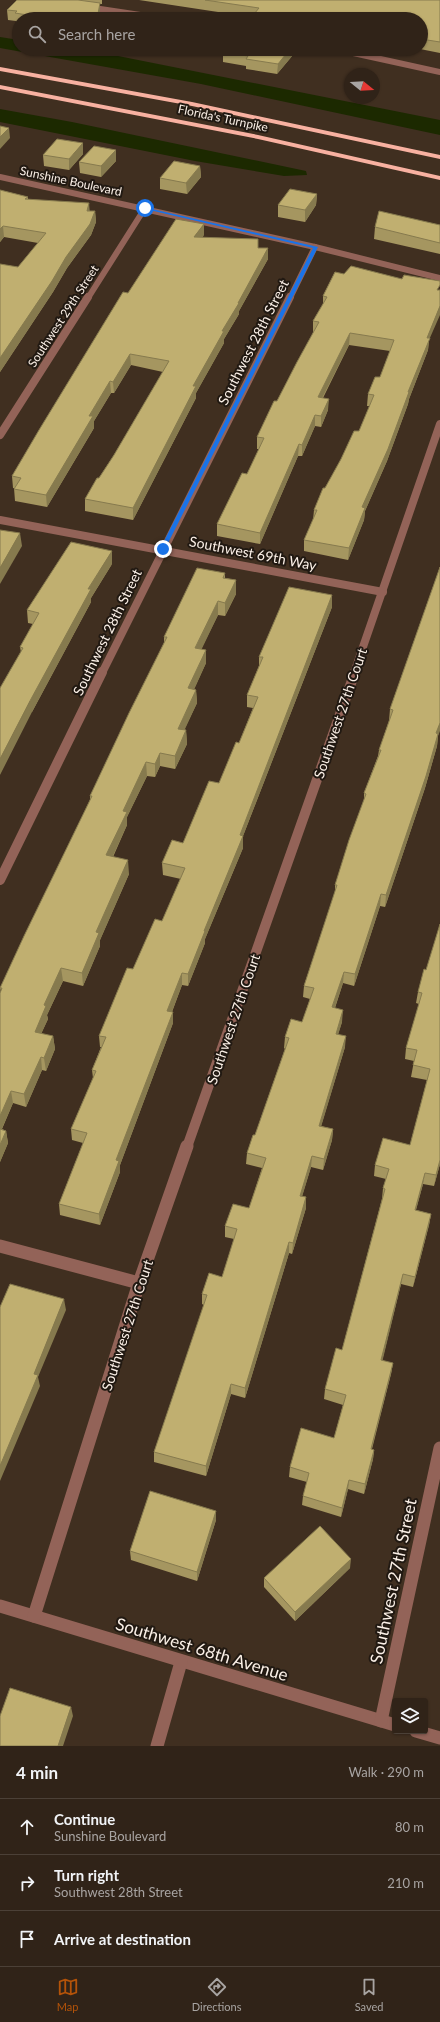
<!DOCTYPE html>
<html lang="en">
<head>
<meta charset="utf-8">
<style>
  body { margin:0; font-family:Lato,sans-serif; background:#3c2f25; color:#f1f3f6 }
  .controls { position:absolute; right:12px; bottom:12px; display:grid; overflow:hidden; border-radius:4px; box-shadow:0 1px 3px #0004 }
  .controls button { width:36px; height:36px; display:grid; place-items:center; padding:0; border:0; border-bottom:1px solid #4b4037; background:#302318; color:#f1f3f6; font:20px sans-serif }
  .compass { position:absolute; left:344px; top:68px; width:36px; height:36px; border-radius:50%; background:#302318; box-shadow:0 1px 3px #0004; rotate:108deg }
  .stop { position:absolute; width:12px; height:12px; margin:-9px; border:3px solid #1a73e8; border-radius:50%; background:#fff }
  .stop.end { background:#1a73e8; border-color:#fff; box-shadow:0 1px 4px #0008 }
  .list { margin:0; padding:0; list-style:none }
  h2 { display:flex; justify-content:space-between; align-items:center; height:52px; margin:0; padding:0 16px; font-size:17px }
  h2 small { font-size:13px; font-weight:400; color:#a8a4a2 }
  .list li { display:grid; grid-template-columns:26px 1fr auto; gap:12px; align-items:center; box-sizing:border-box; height:56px; padding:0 16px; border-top:1px solid #4b4037 }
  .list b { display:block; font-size:15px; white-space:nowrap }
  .list p { margin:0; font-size:13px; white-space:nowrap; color:#a8a4a2 }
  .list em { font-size:13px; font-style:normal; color:#a8a4a2 }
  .icon { flex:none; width:22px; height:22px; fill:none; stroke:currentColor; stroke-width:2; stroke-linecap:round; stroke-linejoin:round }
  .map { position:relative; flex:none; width:440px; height:1746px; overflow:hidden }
  .search { position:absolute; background:#302318; box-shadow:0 1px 3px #0004; left:12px; right:12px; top:12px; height:44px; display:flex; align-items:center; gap:10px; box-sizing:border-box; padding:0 14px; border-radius:22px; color:#a8a4a2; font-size:15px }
  .sheet { height:220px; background:#302318 }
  nav { display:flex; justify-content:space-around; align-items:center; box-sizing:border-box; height:56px; border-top:1px solid #4b4037; background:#302318; font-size:11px; color:#a8a4a2 }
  nav a { display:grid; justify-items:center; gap:2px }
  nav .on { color:#b45309 }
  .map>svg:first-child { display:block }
</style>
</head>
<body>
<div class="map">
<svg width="440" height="1746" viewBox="0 0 440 1746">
  <rect width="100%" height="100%" fill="#402f20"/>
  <g fill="#1c2900">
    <polygon points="0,37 19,40 19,49 77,49 108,54 440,120 440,135 201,84 0,48"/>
    <polygon points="0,109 72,122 306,171 307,175 284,176 195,161 0,122"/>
  </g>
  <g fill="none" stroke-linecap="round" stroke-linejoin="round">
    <g stroke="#936358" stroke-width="6">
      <polyline points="87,7 167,19"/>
      <polyline points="335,49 440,72"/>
      <polyline points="0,177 315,247 440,278"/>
      <polyline points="88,298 145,208"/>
      <polyline points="290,298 315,247"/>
    </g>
    <g stroke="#936358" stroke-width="8">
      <polyline points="0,435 88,297"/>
      <polyline points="0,520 383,592"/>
      <polyline points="102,673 290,297"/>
      <polyline points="354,673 440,424"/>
    </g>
    <g stroke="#936358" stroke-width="10">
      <polyline points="0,880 102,672"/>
      <polyline points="187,1147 355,672"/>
    </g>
    <g stroke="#936358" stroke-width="13">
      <polyline points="0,1246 139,1283"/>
      <polyline points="0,1606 395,1725"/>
      <polyline points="34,1616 139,1283 187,1146"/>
      <polyline points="381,1721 440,1448"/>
      <polyline points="416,1731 440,1738"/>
      <polyline points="157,1746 181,1662"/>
    </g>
    <g fill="#f8b1a1" fill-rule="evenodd">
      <polygon points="0,67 192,102 440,155 440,159 192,106 0,71"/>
      <polygon points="0,85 258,135 440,176 440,180 258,139 0,89"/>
    </g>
  </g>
  <g fill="#a59660">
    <polygon points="17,0 102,0 102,4 100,4 100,14 99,19 19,19 19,24 16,23 16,21 8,20 7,10"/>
    <polygon points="139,0 440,0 440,53 420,49 421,49 421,19 251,17"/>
    <polygon points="298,49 277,74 246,69 246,66 223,62 223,52"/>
    <polygon points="83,154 69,170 44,166 43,155"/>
    <polygon points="116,161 101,177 80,173 79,162"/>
    <polygon points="200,166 201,177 187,194 160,189 160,178"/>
    <polygon points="0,190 28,197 28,199 90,211 95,211 96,222 91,235 67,268 53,292 0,372 0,264 18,267 38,243 4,237 0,242"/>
    <polygon points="317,194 316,205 305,222 278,217 278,205"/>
    <polygon points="440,225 440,254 374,239 375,227"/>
    <polygon points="204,235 202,238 258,248 268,259 239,311 239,314 224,339 224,343 196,393 196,398 133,520 85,511 85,499 114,455 163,372 131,365 114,393 111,393 94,421 94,428 47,507 15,501 14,488 13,488 12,476 128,293"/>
    <polygon points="335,272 429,340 428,350 409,399 408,404 387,461 365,511 364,520 348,560 304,551 304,540 313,520 314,510 325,488 359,431 370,406 367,406 368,394 380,377 390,351 349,345 323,398 328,410 321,427 315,426 302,456 298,456 260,544 217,536 217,524 247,474 259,449 257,449 257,437 277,401 313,333 313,321 323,304 323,296"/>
    <polygon points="112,564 91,598 91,602 32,712 20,647 33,624 28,623 27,610"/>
    <polygon points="440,567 438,736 437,746 425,788 385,907 380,906 354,986 343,983 335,1008 342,1022 338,1034 345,1047 321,1126 333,1129 332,1140 323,1170 311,1167 302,1196 306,1197 306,1208 292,1254 289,1253 245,1398 231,1394 206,1476 154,1462 154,1452 204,1305 202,1304 202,1294 222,1277 234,1239 225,1237 225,1226 249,1208 262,1168 246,1164 247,1153 255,1135 285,1049 284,1048 285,1037 302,1022 310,999 303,997 304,986 335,892 335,885 364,800 364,793 378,756 379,750 389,721 390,709"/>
    <polygon points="225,573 225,578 236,580 236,594 225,616 218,615 201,649 206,663 194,689 196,690 197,703 184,730 186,730 187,744 175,769 160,766 155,777 147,776 127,817 127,825 113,857 129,874 100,940 100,946 83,986 63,981 47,1015 48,1019 41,1034 53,1036 55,1049 46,1071 42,1070 26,1107 13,1103 2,1129 6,1131 8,1143 0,1162 0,993 1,992 0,988 90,800 90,796 164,643 164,637"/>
    <polygon points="332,595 332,607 243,836 243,848 205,939 205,943 188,986 182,985 172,1012 173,1012 173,1023 120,1165 120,1172 100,1225 60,1215 59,1204 83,1143 72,1140 71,1129 93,1078 92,1070 101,1047 100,1047 99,1036 133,969 162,921 181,879 163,875 162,863 183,843 219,783 239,743 253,708 247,707 247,695 259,666 259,657"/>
    <polygon points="426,970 440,1164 434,1186 423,1184 416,1210 431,1214 429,1225 413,1287 401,1284 382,1361 393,1363 391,1374 372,1449 374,1450 373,1459 364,1494 348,1489 341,1517 302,1505 303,1496 307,1482 289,1477 290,1467 334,1438 343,1405 324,1399 325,1389 342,1350 382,1199 383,1188 386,1179 374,1176 375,1165 410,1145 427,1080 411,1077 414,1061 405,1059 406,1048 419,1004 416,1003 418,992"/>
    <polygon points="216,1511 216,1520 197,1581 131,1560 130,1551"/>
    <polygon points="350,1568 295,1621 264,1587 264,1578"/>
  </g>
  <g fill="#867a4e">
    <polygon points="100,3 100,14 99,19 97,19"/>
    <polygon points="290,49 298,49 277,74 278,64"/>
    <polygon points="9,128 10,138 0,149 0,137"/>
    <polygon points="83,143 83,154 69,170 69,159"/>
    <polygon points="116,150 116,161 101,177 101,166"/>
    <polygon points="200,166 201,177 187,194 186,183"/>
    <polygon points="317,194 316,205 305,222 305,210"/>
    <polygon points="89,203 90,214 87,211"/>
    <polygon points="95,211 96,222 91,235 67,268 53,292 0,372 0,358"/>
    <polygon points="204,224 204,235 194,249 194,237"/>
    <polygon points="3,226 4,237 0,242 0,229"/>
    <polygon points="268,248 268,259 239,311 239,314 224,339 224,343 196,393 196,398 133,520 133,508 193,386 222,331"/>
    <polygon points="440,306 440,315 429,340 428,350 409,399 408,404 387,461 365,511 364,520 348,560 349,548 362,507 408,392 427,338"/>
    <polygon points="350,333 349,345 317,408 318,397"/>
    <polygon points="130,354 131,365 114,393 113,382"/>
    <polygon points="110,381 111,393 94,421 94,428 47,507 46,495 89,416"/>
    <polygon points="329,399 328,410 321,427 321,416"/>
    <polygon points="315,415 315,426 302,456 302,445"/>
    <polygon points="299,444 298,456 260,544 260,533"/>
    <polygon points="20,533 22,546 0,584 0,568"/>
    <polygon points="112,551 112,564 91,598 91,602 32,712 0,775 0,759 88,589"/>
    <polygon points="236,580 236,594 225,616 225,603"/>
    <polygon points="332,595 332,607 243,836 243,848 205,939 205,943 188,986 188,974 204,931 240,835"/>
    <polygon points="218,601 218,615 196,661 195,648"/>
    <polygon points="206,650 206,663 189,701 188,688"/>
    <polygon points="196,690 197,703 179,742 178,729"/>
    <polygon points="440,723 440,731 438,736 437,746 425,788 385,907 386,895 436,733"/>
    <polygon points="186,730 187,744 175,769 175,756"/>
    <polygon points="160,753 160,766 155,777 155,764"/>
    <polygon points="146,762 147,776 127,817 127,825 107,869 106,855 123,811"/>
    <polygon points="128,860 129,874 100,940 100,946 83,986 82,973 96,932"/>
    <polygon points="381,894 380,906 354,986 355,974"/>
    <polygon points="61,968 63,981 47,1015 48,1019 36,1045 35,1032 44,1005"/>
    <polygon points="344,972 343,983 331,1019 332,1007"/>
    <polygon points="182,973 182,985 168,1022 167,1011"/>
    <polygon points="343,1010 342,1022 335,1045 336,1034"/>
    <polygon points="173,1012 173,1023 120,1165 120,1172 100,1225 99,1214 116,1160"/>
    <polygon points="53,1036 55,1049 46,1071 44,1058"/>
    <polygon points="346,1036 345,1047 318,1137 319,1126"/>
    <polygon points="41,1057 42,1070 26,1107 24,1094"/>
    <polygon points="11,1091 13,1103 0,1133 0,1116"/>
    <polygon points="333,1129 332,1140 323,1170 324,1159"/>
    <polygon points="6,1131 8,1143 0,1162 0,1145"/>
    <polygon points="312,1156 311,1167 299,1207 300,1196"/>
    <polygon points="440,1160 440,1164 434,1186 436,1175"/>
    <polygon points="425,1173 423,1184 413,1220 415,1210"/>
    <polygon points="306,1197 306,1208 292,1254 293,1243"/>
    <polygon points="431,1214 429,1225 413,1287 415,1277"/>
    <polygon points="289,1242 289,1253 245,1398 245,1388"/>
    <polygon points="403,1274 401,1284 380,1371 381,1360"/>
    <polygon points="64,1299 66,1310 38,1377 40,1386 0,1481 0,1466 34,1374"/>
    <polygon points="393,1363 391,1374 369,1458 371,1449"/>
    <polygon points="231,1384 231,1394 206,1476 206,1466"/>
    <polygon points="374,1450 373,1459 364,1494 365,1484"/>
    <polygon points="349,1480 348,1489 341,1517 342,1508"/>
    <polygon points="216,1511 216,1520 197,1581 197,1572"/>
    <polygon points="351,1559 350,1568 295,1621 295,1612"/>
    <polygon points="71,1707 73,1716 63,1746 58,1746"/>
  </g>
  <g fill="#c0af70" stroke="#867a4e">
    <polygon points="17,0 78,0 100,3 97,19 51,19 52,19 15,13 17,11 7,10"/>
    <polygon points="205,0 440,0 440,42 421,39 421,19 250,19 259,8"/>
    <polygon points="225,49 290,49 278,64 246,59 248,56 223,52"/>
    <polygon points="0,126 9,128 0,137"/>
    <polygon points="57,139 83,143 69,159 43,155"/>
    <polygon points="94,146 116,150 101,166 79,162"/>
    <polygon points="174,161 200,166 186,183 160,178"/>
    <polygon points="290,189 317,194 305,210 278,205"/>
    <polygon points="0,190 28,197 25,199 89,203 87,211 95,211 90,224 66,257 52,281 0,358 0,264 18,267 46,233 3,226 0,229"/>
    <polygon points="379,211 440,225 440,243 375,227"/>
    <polygon points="176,219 204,224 194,237 258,239 258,248 268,248 238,303 239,303 222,331 224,331 193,386 196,386 133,508 85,499 97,478 99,478 114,455 169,361 130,354 113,382 110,381 89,416 93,416 46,495 14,489 21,478 12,476 39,430 123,292 128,293"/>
    <polygon points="351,266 402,279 404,275 440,281 440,285 437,290 440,290 440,306 427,338 430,338 408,392 409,392 388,449 362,507 365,508 349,548 304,540 317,510 314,510 323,488 325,488 341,459 354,431 359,431 374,395 368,394 375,377 380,377 394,340 350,333 318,397 329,399 321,416 315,415 302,445 299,444 260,533 217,524 242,473 247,474 264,438 257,437 274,401 277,401 297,362 319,322 313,321 327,297 323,296 335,272 344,274"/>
    <polygon points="0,530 20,533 0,568"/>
    <polygon points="71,542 112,551 88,589 91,589 31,699 0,759 0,688 23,648 20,647 39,613 27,610"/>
    <polygon points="440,567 440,723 436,733 438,734 426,776 386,895 381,894 355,974 344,972 332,1007 343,1010 336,1034 346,1036 319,1126 333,1129 324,1159 312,1156 300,1196 306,1197 293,1243 289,1242 245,1388 231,1384 206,1466 154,1452 207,1295 202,1294 209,1273 222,1277 237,1229 225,1226 233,1204 249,1208 266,1158 247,1153 253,1135 255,1135 289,1038 285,1037 291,1019 302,1022 314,988 304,986 337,885 335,885 349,840 366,794 364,793 381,750 379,750 393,710 390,709"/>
    <polygon points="197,568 225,573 223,578 236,580 225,603 218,601 195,648 206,650 188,688 196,690 178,729 186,730 175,756 160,753 155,764 146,762 123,811 127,812 106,855 128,860 96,932 99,933 82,973 61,968 44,1005 46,1006 35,1032 53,1036 44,1058 41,1057 24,1094 11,1091 0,1116 0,993 2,988 0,988 24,936 92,796 90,796 129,713 167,637 164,637"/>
    <polygon points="289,587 332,595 240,835 243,836 204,931 205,931 188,974 182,973 167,1011 173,1012 116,1160 119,1161 99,1214 59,1204 87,1133 71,1129 96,1071 92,1070 106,1037 99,1036 127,968 133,969 155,919 162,921 185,868 162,863 172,840 183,843 209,781 219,783 236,742 239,743 258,697 247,695 263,657 259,657"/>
    <polygon points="440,924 440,1160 436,1175 425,1173 415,1210 431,1214 415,1277 403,1274 381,1360 393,1363 371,1449 374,1450 365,1484 349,1480 342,1508 303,1496 309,1473 290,1467 301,1428 334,1438 346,1395 325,1389 336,1348 342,1350 385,1189 383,1188 389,1169 375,1165 383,1138 410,1145 430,1069 413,1065 417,1050 406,1048 422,993 418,992 424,969 426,970"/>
    <polygon points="0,1129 6,1131 0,1145"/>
    <polygon points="10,1284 64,1299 34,1374 38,1375 0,1466 0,1307"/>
    <polygon points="150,1491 216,1511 197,1572 130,1551"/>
    <polygon points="320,1526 351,1559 295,1612 264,1578"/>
    <polygon points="10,1688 71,1707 58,1746 59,1746 0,1746 0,1716"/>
  </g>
  <polygon fill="#1a73e8" points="143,207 318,247 165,549 163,551 160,549 313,248 145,209"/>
  <g text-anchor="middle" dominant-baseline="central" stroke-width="4" stroke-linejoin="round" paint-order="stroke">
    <g font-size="12" fill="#fbf0e7" stroke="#211912">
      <text transform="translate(223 118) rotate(12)">Florida's Turnpike</text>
      <text transform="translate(71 181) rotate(12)">Sunshine Boulevard</text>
      <text transform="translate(63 316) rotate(-57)">Southwest 29th Street</text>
    </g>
    <g font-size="14" fill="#fbf0e7" stroke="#211912">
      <text transform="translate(253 342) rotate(-63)">Southwest 28th Street</text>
      <text transform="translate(253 553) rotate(11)">Southwest 69th Way</text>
      <text transform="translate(107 632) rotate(-64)">Southwest 28th Street</text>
      <text transform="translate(340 713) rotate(-71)">Southwest 27th Court</text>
      <text transform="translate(233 1019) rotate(-71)">Southwest 27th Court</text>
      <text transform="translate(127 1325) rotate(-72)">Southwest 27th Court</text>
    </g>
    <g font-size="17" fill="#fbf0e7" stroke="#211912">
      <text transform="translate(393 1581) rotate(-78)">Southwest 27th Street</text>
      <text transform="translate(202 1649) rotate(17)">Southwest 68th Avenue</text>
    </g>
  </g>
</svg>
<div class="controls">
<button><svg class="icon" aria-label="layers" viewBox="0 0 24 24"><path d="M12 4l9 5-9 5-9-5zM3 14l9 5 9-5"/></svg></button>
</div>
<svg class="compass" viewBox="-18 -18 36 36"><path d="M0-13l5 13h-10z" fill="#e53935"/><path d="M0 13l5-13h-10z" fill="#a8a4a2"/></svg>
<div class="stop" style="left:145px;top:208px"></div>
<div class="stop end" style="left:163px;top:549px"></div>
<div class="search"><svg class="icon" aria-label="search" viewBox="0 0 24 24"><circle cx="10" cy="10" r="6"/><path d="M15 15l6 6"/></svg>Search here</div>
</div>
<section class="sheet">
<h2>4 min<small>Walk · 290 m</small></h2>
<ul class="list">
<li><svg class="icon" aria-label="ahead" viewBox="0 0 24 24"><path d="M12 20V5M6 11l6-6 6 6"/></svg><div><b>Continue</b><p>Sunshine Boulevard</p></div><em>80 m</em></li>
<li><svg class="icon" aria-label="right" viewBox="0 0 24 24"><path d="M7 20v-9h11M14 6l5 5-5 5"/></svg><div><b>Turn right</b><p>Southwest 28th Street</p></div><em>210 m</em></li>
<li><svg class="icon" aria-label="arrive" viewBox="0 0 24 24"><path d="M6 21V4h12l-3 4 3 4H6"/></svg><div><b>Arrive at destination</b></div></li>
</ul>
</section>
<nav>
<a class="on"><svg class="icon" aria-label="map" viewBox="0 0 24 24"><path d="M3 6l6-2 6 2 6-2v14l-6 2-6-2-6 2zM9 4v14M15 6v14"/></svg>Map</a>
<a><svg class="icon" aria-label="directions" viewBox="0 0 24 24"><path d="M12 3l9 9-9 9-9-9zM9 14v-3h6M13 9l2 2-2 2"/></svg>Directions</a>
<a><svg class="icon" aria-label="saved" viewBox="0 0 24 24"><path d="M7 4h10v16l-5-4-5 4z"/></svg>Saved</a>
</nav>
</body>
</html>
